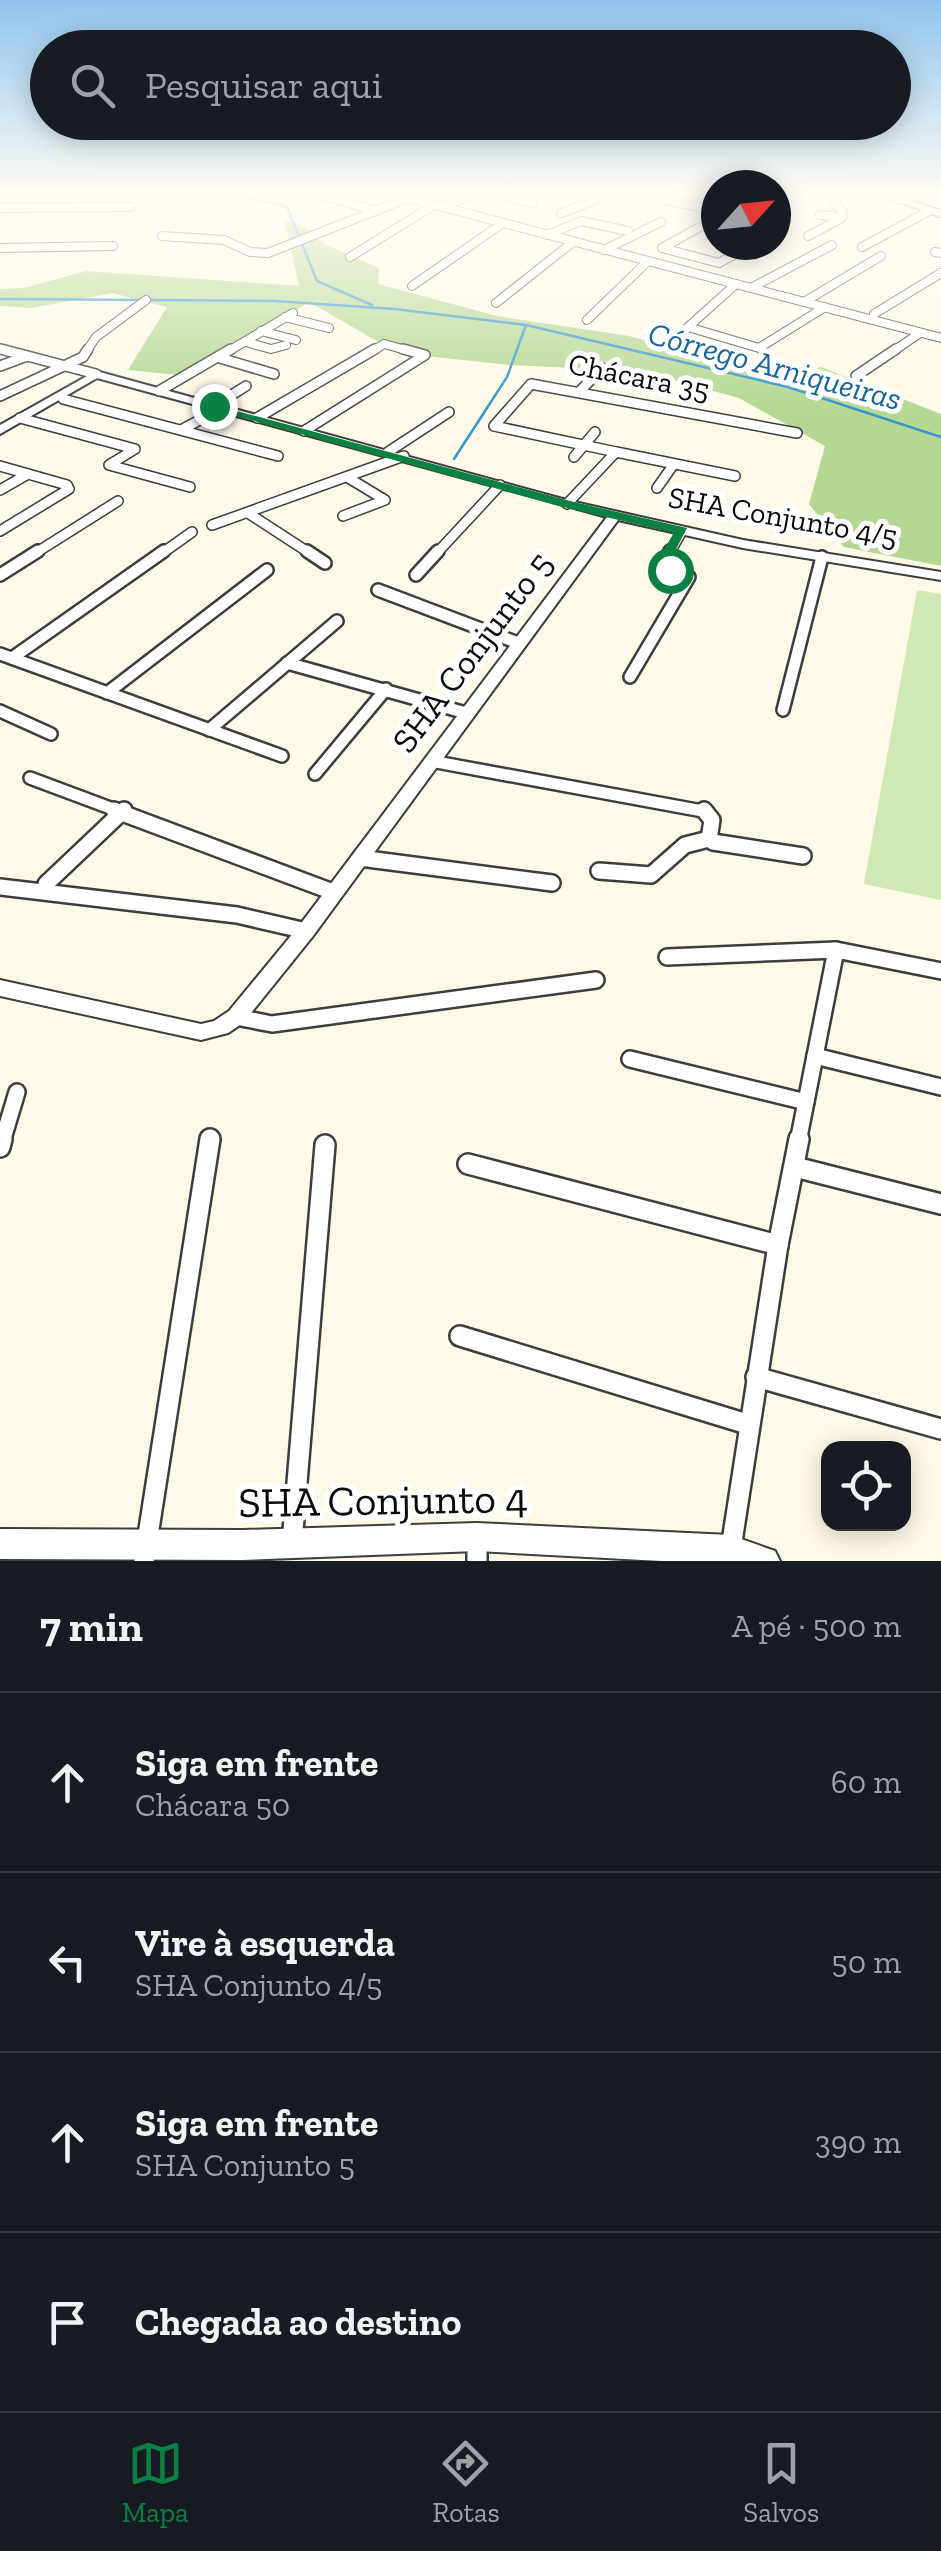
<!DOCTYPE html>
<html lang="pt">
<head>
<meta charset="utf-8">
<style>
  body { margin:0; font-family:"Zilla Slab",serif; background:#20242c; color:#f1f3f6 }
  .controls { position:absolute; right:30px; bottom:30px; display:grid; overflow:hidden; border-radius:20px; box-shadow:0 5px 25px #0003 }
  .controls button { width:90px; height:90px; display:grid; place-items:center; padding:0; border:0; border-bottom:2px solid #363941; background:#171b24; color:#f1f3f6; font:50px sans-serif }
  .compass { position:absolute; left:701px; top:170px; width:90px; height:90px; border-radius:50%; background:#171b24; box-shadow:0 5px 25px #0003; rotate:63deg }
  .stop { position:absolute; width:30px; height:30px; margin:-22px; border:8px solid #0b8043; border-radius:50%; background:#fff }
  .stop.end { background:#0b8043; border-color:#fff; box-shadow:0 2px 10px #0008 }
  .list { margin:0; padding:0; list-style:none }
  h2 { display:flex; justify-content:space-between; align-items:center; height:130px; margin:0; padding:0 40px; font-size:42px }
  h2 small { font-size:32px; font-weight:400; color:#9ea1a6 }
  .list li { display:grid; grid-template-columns:65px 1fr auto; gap:30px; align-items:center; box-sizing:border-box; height:180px; padding:0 40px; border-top:2px solid #363941 }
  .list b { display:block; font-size:38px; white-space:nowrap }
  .list p { margin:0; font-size:32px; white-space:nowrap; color:#9ea1a6 }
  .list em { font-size:32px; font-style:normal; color:#9ea1a6 }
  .icon { flex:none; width:55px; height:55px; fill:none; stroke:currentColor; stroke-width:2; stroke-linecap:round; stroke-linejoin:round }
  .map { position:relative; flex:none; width:941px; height:1561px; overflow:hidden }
  .search { position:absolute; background:#171b24; box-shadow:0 5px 25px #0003; left:30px; right:30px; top:30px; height:110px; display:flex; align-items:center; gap:25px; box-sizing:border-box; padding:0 35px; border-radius:55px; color:#9ea1a6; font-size:38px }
  .sheet { height:850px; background:#171b24 }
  nav { display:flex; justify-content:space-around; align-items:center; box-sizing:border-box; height:140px; border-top:2px solid #363941; background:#171b24; font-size:28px; color:#9ea1a6 }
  nav a { display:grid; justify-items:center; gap:5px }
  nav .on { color:#0b8043 }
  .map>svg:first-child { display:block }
</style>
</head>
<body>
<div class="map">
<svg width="941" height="1561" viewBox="0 0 941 1561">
  <rect width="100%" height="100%" fill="#fff9e7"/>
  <polygon fill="#d0e8b3" points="917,590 941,594 941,900 864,884"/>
  <polygon fill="#b4d892" points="285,222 299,223 326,245 379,268 378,284 497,316 629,336 790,378 821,367 941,414 941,566 844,547 809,504 825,446 739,398 640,371 509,365 398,353 309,302 189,376 128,370 167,307 112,293 31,308 0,306 0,289 24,288 86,271 299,286"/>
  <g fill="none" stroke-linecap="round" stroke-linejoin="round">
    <g stroke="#3595cc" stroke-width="2.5">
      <polyline points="229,192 287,207 317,281 372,305"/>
      <polyline points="0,299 275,301 394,309 526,325 788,387 941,437"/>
      <polyline points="454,459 507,377 526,325"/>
    </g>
    <defs>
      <g id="minor-far4">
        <polyline points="310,192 377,211"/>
        <polyline points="386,192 941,338"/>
        <polyline points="492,192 533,203"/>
        <polyline points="626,197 638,192"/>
        <polyline points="666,200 712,210"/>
        <polyline points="898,200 921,192"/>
        <polyline points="442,206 482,192"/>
        <polyline points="0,208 131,207"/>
        <polyline points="561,213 596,200"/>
        <polyline points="820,215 842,217 843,212 834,204 843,192"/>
        <polyline points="700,227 662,248 719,263 752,245"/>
        <polyline points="547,235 581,221 628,231"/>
        <polyline points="162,236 224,240 250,252 268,253 408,198"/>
        <polyline points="808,236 840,219"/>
        <polyline points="862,247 929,211"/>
        <polyline points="0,248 113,246"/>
        <polyline points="604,250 661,222"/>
        <polyline points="935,252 941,253"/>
        <polyline points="350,257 434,205"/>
        <polyline points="736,284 688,327 759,348 825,307"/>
        <polyline points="412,286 503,223"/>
        <polyline points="751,288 832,245"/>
        <polyline points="804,302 881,256"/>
        <polyline points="496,303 573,242"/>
        <polyline points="874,314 941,273"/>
        <polyline points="285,317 329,328"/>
        <polyline points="587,320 648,261"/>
        <polyline points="261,331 296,340"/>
        <polyline points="246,342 271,349 286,345"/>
        <polyline points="0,349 10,352"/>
        <polyline points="86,352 96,337 146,300"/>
        <polyline points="227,352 293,313"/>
        <polyline points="371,352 384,344 413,352"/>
        <polyline points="892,352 920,333"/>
      </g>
      <g id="minor-far3">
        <polyline points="1,349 96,374"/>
        <polyline points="220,358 274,374"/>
        <polyline points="0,366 27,356"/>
        <polyline points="856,376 896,349"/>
        <polyline points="159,391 231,349"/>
        <polyline points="580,391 602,368"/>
        <polyline points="0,396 83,357 88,349"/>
        <polyline points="63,399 278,456"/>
        <polyline points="214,406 246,386"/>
        <polyline points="20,418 135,449 109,465 190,487"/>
        <polyline points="257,418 375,349"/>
        <polyline points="181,430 222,408"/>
        <polyline points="304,431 425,355 403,349"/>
        <polyline points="388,452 449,412"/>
        <polyline points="616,452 735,476"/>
        <polyline points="574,457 595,432"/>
        <polyline points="0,466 67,485 69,489 0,531"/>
        <polyline points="657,488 674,464"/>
        <polyline points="0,490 28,474"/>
        <polyline points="567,504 616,452 494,426 531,384 797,433"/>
        <polyline points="248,513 311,554"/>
        <polyline points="343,516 385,500 347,477"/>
        <polyline points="212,525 404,456"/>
        <polyline points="34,554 118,501"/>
        <polyline points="161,554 192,532"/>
        <polyline points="436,554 500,485"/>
        <polyline points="669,554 682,531"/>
      </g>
      <g id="minor-far2">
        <polyline points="307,551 325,563"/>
        <polyline points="0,575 38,551"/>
        <polyline points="416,575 438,551"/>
        <polyline points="378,590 518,643"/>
        <polyline points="0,654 282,756"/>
        <polyline points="12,658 164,551"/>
        <polyline points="287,663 466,713"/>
        <polyline points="630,677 689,577 662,566 670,551"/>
        <polyline points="107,693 267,570"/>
        <polyline points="783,710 822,557"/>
        <polyline points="0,711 51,734"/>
        <polyline points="209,730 337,621"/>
        <polyline points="431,761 708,812"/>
        <polyline points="315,774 386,689"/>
        <polyline points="30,778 121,812"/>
      </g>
      <g id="minor-far1">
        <polyline points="114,810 333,892"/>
        <polyline points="704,810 712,820 709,839 713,842 803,856"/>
        <polyline points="360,858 552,883"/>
        <polyline points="599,871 651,875 685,845 709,839"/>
        <polyline points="46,884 124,810"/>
        <polyline points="0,887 237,915 306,931"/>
        <polyline points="667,957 836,950 941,971"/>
        <polyline points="236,1017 272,1024 596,980"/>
        <polyline points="815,1056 941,1087"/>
        <polyline points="630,1059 806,1102"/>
        <polyline points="2,1142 17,1092"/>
        <polyline points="798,1142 836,950"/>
      </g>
      <g id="minor">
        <polyline points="0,1147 2,1139"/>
        <polyline points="468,1164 778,1245"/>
        <polyline points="795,1167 941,1204"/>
        <polyline points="460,1336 747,1424"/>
        <polyline points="756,1377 941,1429"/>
        <polyline points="477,1537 477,1561"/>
        <polyline points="292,1543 325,1145"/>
        <polyline points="144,1561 210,1139"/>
        <polyline points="729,1561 778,1245 799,1139"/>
      </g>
      <g id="tertiary">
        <polygon points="873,192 885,192 941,211 941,217"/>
        <polygon points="96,371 570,501 743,540 941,572 941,580 743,548 618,520 313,936 243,1023 228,1033 201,1040 0,996 0,980 201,1024 214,1021 229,1011 299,926 607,517 97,378 0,434 0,425"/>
        <polygon points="477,1523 730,1535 775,1551 780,1561 661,1561 477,1551 243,1560 0,1559 0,1529 243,1530"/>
      </g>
    </defs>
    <use href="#minor-far4" stroke="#3d3d3d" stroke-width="10"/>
    <use href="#minor-far3" stroke="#3d3d3d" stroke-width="12"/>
    <use href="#minor-far2" stroke="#3d3d3d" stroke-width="16"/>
    <use href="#minor-far1" stroke="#3d3d3d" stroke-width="20"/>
    <use href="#minor" stroke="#3d3d3d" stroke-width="24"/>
    <use href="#tertiary" stroke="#3d3d3d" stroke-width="4"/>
    <use href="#minor-far4" stroke="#fff" stroke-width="8"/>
    <use href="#minor-far3" stroke="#fff" stroke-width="9"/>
    <use href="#minor-far2" stroke="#fff" stroke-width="11"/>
    <use href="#minor-far1" stroke="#fff" stroke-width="15"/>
    <use href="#minor" stroke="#fff" stroke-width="19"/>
    <use href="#tertiary" fill="#fff" fill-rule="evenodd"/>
  </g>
  <linearGradient id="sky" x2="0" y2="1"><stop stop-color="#90c4ed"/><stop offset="0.47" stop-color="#fffcf4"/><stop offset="1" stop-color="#fffcf4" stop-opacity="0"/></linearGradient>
  <rect width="941" height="411" fill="url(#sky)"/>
  <polygon fill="#0b8043" points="211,404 570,501 687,528 669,563 677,570 666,573 655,564 674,533 563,507 211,409"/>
  <g text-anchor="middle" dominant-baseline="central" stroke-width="10" stroke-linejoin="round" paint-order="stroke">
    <g font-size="30" fill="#0a0a0a" stroke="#fff">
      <text transform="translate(639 377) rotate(11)">Chácara 35</text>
      <text transform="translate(783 517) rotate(10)">SHA Conjunto 4/5</text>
    </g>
    <g font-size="32" font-style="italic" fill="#16659a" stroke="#fff">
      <text transform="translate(775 366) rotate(15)">Córrego Arniqueiras</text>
    </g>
    <g font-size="35" fill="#0a0a0a" stroke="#fff">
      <text transform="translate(472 652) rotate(-53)">SHA Conjunto 5</text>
    </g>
    <g font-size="42" fill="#0a0a0a" stroke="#fff">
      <text transform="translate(383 1500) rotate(-1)">SHA Conjunto 4</text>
    </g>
  </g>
</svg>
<div class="controls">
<button><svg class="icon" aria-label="locate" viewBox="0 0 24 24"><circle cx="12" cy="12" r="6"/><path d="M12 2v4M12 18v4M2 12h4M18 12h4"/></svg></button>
</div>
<svg class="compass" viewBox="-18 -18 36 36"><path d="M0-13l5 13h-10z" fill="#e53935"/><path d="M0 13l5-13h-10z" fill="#9ea1a6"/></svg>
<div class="stop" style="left:670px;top:570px"></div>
<div class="stop end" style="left:214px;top:406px"></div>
<div class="search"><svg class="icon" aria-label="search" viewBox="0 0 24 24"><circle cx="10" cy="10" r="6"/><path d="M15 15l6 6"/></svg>Pesquisar aqui</div>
</div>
<section class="sheet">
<h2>7 min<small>A pé · 500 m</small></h2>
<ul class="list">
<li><svg class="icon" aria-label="ahead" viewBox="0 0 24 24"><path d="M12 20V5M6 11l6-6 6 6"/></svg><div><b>Siga em frente</b><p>Chácara 50</p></div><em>60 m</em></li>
<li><svg class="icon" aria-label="left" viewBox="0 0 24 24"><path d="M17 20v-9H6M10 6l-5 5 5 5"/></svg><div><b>Vire à esquerda</b><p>SHA Conjunto 4/5</p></div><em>50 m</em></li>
<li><svg class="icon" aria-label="ahead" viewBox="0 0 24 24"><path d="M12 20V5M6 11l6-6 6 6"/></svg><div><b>Siga em frente</b><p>SHA Conjunto 5</p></div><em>390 m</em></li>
<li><svg class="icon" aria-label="arrive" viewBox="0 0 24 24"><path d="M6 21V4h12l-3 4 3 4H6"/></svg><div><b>Chegada ao destino</b></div></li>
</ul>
</section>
<nav>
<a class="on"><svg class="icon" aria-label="map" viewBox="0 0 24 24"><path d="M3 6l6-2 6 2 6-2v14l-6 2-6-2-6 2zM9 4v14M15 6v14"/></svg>Mapa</a>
<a><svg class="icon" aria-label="directions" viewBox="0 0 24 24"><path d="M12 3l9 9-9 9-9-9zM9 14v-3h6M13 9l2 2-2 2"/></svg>Rotas</a>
<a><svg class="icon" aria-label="saved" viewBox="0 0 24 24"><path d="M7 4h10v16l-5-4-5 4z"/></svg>Salvos</a>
</nav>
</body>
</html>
